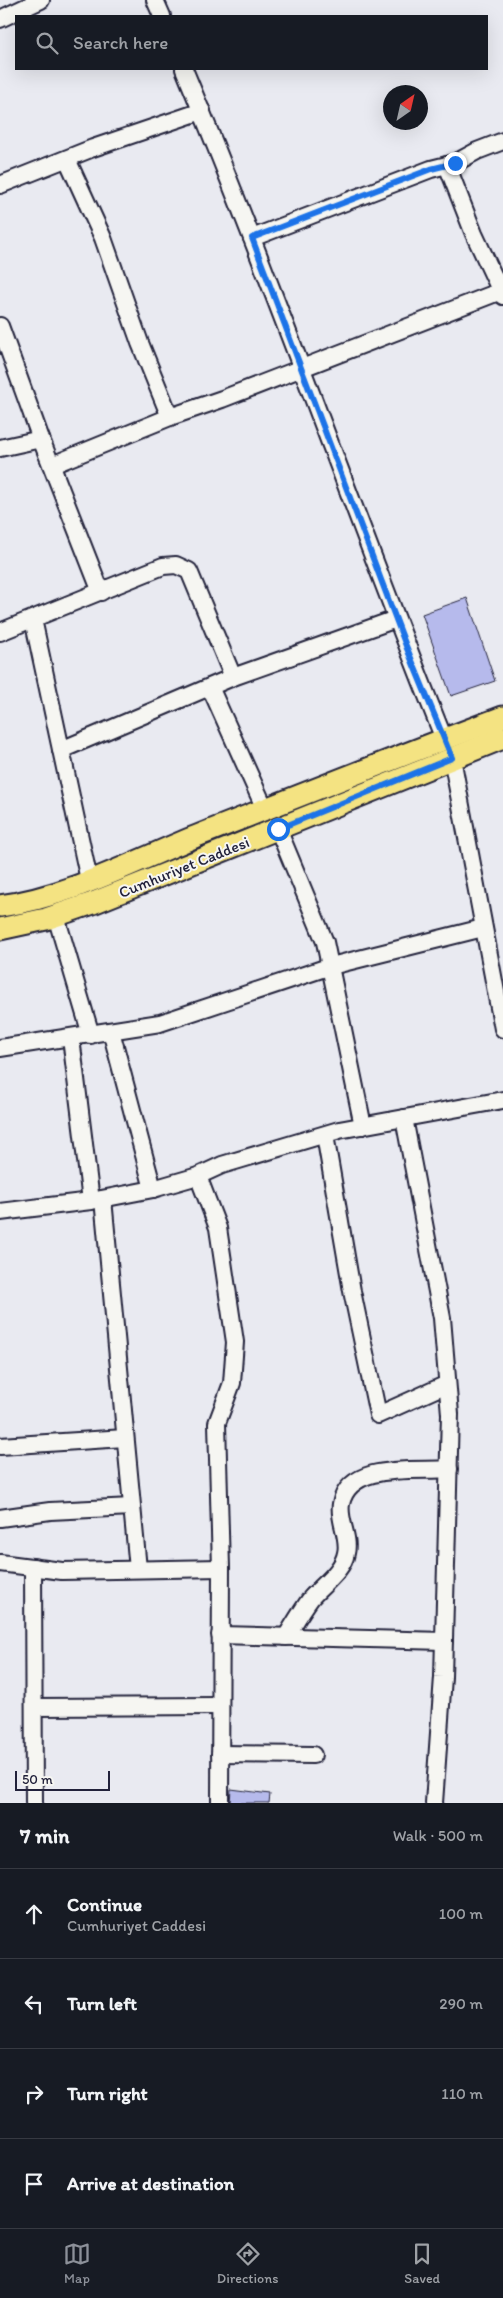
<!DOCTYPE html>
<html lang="en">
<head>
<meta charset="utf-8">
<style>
  body { margin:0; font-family:Itim,sans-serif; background:#20242c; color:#f1f3f6 }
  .compass { position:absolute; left:383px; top:85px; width:45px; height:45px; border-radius:50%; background:#171b24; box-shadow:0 5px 20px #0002; rotate:34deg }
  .scale { position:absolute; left:15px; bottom:12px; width:95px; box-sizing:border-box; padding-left:5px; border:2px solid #22223b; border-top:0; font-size:14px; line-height:18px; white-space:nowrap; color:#22223b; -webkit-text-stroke:4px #f6f6f2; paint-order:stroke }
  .stop { position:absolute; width:15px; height:15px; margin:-11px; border:4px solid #1a73e8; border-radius:50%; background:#fff }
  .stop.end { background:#1a73e8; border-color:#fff; box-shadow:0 1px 5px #0008 }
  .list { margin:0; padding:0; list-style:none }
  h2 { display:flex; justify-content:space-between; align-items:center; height:65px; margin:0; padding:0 20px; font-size:21px }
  h2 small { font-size:16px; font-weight:400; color:#9ea1a6 }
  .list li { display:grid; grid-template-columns:32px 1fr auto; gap:15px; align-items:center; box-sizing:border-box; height:90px; padding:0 20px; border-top:1px solid #363941 }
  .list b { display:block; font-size:19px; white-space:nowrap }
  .list p { margin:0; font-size:16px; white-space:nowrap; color:#9ea1a6 }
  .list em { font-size:16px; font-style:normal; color:#9ea1a6 }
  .icon { flex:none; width:28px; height:28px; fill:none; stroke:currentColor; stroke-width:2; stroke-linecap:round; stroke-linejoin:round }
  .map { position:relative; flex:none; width:503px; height:1803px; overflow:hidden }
  .search { position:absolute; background:#171b24; box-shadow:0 5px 20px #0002; left:15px; right:15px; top:15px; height:55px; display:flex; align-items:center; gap:12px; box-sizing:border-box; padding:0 18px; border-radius:0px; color:#9ea1a6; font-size:19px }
  .sheet { height:425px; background:#171b24 }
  nav { display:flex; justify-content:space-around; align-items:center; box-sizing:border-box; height:70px; border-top:1px solid #363941; background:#171b24; font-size:14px; color:#9ea1a6 }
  nav a { display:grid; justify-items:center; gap:2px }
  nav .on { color:#8c9099 }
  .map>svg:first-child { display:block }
</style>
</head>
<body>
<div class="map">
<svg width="503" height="1803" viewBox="0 0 503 1803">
  <rect width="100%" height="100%" fill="#e9eaf1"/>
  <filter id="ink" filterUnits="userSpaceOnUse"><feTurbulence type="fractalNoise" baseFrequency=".02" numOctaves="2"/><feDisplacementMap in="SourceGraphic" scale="10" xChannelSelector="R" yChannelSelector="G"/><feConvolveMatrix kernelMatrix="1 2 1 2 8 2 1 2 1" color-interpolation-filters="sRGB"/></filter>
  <g filter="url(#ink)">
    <g fill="#b6baec" stroke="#22223b">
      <polygon points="467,598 495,681 451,696 422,614"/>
      <polygon points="231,1789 270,1794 269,1803 230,1803"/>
    </g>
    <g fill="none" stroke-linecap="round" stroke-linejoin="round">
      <defs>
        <g id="minor">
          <polyline points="155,0 162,16"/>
          <polyline points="0,19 41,0"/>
          <path d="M 184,69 C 276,290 355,517 444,739"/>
          <polyline points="67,159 103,238 140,343 170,417"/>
          <polyline points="447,165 474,234 503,296"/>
          <polyline points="0,185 93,148 202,111"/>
          <polyline points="252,238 431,169 455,163 477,151 503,141"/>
          <polyline points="0,326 41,439 101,592"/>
          <polyline points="0,448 41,439"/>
          <polyline points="52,465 170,417 222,399 501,291"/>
          <polyline points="33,619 89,880"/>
          <polyline points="0,632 163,566 176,565 189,571 233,677"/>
          <polyline points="210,687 265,809"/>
          <polyline points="61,750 233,677 396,619"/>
          <polyline points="452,758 503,1029"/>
          <polyline points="278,829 325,942 363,1126"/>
          <polyline points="56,916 91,1035"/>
          <polyline points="111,1031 153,1189"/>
          <polyline points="71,1038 91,1201"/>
          <polyline points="0,1048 160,1023 331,966 483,928"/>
          <polyline points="404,1118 442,1318 450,1414 443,1677 434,1803"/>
          <polyline points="325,1135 352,1291 378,1415 447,1384"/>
          <polyline points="198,1176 218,1228 235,1342 232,1383 217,1423 221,1568 220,1803"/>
          <polyline points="103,1199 138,1569"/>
          <polyline points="0,1212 91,1201 153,1189 198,1176 222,1165 339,1130 503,1100"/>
          <polyline points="0,1446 125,1438"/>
          <polyline points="0,1518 50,1511 132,1507"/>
          <polyline points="0,1563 62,1571 221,1568"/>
          <polyline points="33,1567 34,1803"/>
          <polyline points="220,1635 444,1641"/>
          <path d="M 286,1637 C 294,1624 302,1610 311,1598 C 322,1585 343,1571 346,1553 C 350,1537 338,1520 341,1504 C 349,1461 417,1472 449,1469"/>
          <polyline points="34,1707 220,1706"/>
          <polyline points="220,1754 313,1755"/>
        </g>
        <g id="major">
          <path d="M 0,906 C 67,897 131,863 192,838 C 296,797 399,756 503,717"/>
          <polyline points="0,929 46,919 93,903 503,738"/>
        </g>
      </defs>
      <use href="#minor" stroke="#22223b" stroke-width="20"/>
      <use href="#major" stroke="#22223b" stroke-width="25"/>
      <use href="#minor" stroke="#f6f6f2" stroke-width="16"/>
      <use href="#major" stroke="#f4e382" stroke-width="21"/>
    </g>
  </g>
  <g fill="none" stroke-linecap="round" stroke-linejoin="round" filter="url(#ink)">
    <polyline stroke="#1a73e8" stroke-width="6" points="278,829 452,758 406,646 252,238 431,169 455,163"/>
  </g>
  <g text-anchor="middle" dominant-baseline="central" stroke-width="4" stroke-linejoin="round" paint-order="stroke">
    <g font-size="16" fill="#22223b" stroke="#f6f6f2">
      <text transform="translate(184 867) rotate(-22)">Cumhuriyet Caddesi</text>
    </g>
  </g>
</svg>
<svg class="compass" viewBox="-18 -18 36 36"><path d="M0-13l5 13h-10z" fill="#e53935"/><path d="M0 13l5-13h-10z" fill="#9ea1a6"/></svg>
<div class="scale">50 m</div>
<div class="stop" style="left:278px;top:829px"></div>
<div class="stop end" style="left:455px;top:163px"></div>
<div class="search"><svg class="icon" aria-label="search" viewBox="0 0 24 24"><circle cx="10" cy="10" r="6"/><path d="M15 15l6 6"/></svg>Search here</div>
</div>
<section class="sheet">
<h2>7 min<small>Walk · 500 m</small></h2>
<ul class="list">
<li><svg class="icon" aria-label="ahead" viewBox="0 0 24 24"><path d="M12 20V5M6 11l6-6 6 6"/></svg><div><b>Continue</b><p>Cumhuriyet Caddesi</p></div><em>100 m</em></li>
<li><svg class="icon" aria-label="left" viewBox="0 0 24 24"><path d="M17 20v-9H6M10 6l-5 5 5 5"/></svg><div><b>Turn left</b></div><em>290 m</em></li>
<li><svg class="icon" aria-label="right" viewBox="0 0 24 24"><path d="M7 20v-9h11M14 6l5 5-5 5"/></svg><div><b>Turn right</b></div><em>110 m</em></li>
<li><svg class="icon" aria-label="arrive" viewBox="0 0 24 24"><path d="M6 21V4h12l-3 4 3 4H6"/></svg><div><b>Arrive at destination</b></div></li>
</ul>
</section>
<nav>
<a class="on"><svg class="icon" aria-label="map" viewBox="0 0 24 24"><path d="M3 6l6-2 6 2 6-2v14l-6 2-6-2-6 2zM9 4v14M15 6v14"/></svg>Map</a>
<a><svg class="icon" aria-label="directions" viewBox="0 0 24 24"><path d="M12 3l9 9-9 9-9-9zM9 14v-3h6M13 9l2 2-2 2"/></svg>Directions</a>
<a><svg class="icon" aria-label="saved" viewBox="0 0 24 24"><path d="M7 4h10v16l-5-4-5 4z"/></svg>Saved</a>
</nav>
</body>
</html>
